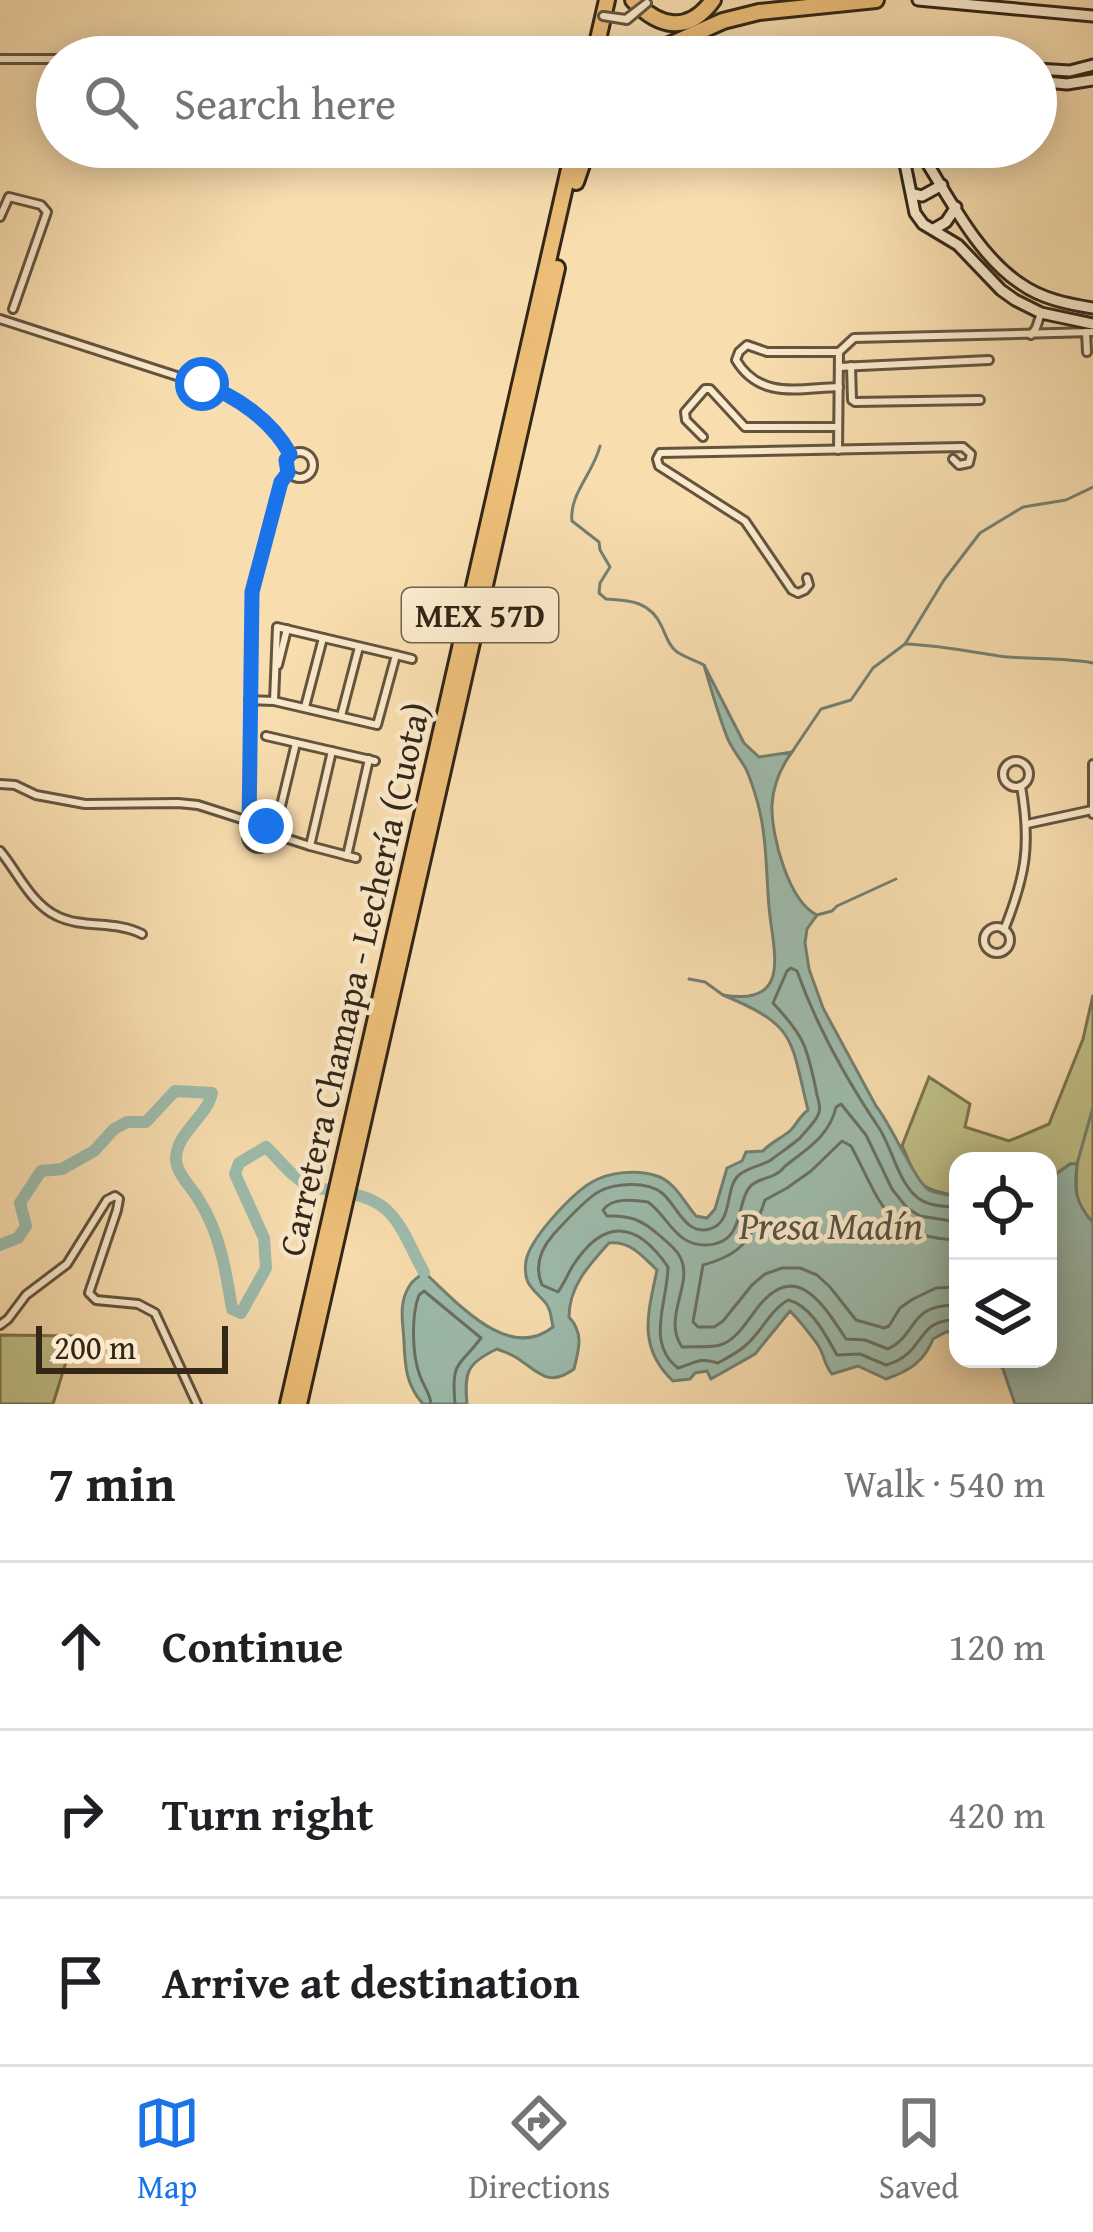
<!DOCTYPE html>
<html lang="en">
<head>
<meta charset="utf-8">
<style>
  body { margin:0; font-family:"Gentium Book Plus",serif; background:#f2f2f2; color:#202124 }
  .controls { position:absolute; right:36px; bottom:36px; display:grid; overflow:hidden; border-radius:24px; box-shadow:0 6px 30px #0003 }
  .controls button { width:108px; height:108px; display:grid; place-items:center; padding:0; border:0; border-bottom:3px solid #e0e0e0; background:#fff; color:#202124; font:60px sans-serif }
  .scale { position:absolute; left:36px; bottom:30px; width:192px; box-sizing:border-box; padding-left:12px; border:6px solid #332718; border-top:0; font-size:33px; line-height:42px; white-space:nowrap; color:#332718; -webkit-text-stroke:9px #fae9cb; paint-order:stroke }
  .stop { position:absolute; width:36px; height:36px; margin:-27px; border:9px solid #1a73e8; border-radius:50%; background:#fff }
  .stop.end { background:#1a73e8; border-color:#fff; box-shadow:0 3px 12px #0008 }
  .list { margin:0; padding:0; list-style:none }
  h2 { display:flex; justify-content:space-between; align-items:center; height:156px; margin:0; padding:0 48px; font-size:51px }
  h2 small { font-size:39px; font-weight:400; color:#757577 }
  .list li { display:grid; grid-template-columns:78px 1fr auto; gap:36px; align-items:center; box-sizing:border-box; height:168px; padding:0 48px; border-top:3px solid #e0e0e0 }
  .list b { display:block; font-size:45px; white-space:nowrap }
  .list em { font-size:39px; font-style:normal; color:#757577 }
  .icon { flex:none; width:66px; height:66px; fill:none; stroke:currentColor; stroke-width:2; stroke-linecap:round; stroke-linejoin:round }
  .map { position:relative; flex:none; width:1093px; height:1404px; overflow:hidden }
  .search { position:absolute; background:#fff; box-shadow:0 6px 30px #0003; left:36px; right:36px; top:36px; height:132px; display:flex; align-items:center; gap:30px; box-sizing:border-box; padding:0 42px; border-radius:66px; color:#757577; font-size:45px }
  .sheet { height:660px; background:#fff }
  nav { display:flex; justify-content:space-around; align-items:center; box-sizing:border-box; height:168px; border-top:3px solid #e0e0e0; background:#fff; font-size:33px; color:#757577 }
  nav a { display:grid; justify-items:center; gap:6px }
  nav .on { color:#1a73e8 }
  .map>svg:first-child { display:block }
</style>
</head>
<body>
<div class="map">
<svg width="1093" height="1404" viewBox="0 0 1093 1404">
  <rect width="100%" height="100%" fill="#f8ddaf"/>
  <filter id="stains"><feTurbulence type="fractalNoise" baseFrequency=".00167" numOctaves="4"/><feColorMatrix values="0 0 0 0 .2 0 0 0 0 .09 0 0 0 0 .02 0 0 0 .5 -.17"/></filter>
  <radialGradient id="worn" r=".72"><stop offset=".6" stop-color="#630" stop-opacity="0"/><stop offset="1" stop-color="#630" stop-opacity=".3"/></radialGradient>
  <g fill="#c0c088" stroke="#7a7450" stroke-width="3">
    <path d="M 1093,995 L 1093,1223 C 1074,1202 1075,1191 1077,1164 L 1070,1164 L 1048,1180 L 1048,1161 L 958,1161 L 958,1196 C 915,1189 919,1182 902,1146 L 929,1077 L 970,1104 L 965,1127 L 1009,1141 L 1049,1124 L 1083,1039 Z"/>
    <polygon points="0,1335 74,1336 53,1404 0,1404"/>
  </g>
  <g fill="#9dbbac" stroke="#738071" stroke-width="3">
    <path d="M 704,665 L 744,743 L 759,757 L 792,752 C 781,767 773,786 772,805 C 771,836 789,902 817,915 L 807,929 L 805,943 L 809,969 L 823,1008 L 876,1106 C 891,1124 916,1183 929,1190 C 936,1194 949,1195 958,1196 L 958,1332 L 946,1332 L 933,1339 C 924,1362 909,1371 886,1379 L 858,1366 L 832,1374 C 824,1365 825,1356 818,1345 C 810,1334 800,1321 790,1311 L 755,1354 L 711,1379 L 707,1371 L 695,1373 L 690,1379 L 673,1381 C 637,1347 648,1313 657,1270 C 642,1256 631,1241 609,1243 C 589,1265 569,1286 569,1317 C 584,1333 579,1349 574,1369 C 548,1388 539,1372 517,1358 C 511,1354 504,1352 497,1349 C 467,1363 464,1372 467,1404 L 423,1404 C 406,1385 405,1366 404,1342 C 403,1322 398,1303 410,1285 C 413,1280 419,1277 424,1272 C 456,1301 508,1363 553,1327 C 551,1318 551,1308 544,1301 C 531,1287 523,1283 526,1261 C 530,1238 572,1194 592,1182 C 609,1172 638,1169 657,1176 C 675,1182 684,1202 696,1216 L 707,1218 L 715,1209 L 727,1168 L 742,1161 L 746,1152 L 763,1151 C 771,1142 782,1138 791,1130 C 797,1123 800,1116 808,1110 C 790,1037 797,1026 723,995 C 793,1007 773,951 769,907 C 766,872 767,838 758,804 C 755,793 751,780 746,769 C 740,758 731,748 727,737 C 718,714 711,689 704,665 Z"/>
    <path d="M 1070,1164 L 1077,1164 C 1074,1191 1075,1202 1093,1223 L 1093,1404 L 1015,1404 L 1003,1369 L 994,1359 L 1048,1359 L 1048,1180 Z"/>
  </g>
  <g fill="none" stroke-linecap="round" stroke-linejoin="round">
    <g stroke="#687162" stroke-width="3">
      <path d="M 958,1207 C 947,1207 931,1206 921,1200 C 899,1187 893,1149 879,1128 C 846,1079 817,1027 797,971 L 791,968 L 787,971 L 773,1003 C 804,1036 807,1046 816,1090 C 817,1099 823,1108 817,1117 C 814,1123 805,1132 800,1138 C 792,1145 780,1153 771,1160 C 762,1166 750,1166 739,1175 C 724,1188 734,1222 710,1229 C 685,1236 677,1205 662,1193 C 647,1181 616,1183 600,1191 C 586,1198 565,1222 553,1235 C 540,1250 534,1266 542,1285 L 558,1292 C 563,1285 567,1276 572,1267 C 603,1218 636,1220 668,1267 C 668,1300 645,1343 678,1368 C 696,1363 698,1357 718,1363 C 727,1358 737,1353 745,1346 C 762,1332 769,1311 788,1300 C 811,1305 826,1336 837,1355 L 860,1354 L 886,1365 C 927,1354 914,1318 958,1320"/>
      <path d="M 958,1222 L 920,1216 L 907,1208 L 892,1189 L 866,1135 L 841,1104 L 836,1107 C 830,1134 810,1147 789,1163 C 778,1171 786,1169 774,1175 C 767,1179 754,1180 749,1188 C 736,1204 745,1243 707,1245 C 675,1246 669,1217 648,1202 C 634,1200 612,1197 603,1210 L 607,1216 C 630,1215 642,1220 659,1235 C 666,1241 675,1248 679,1255 C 696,1282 661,1317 682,1347 C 694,1346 710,1348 720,1345 C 736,1340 746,1323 755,1311 C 794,1257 822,1302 846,1339 L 865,1340 L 888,1349 C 919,1334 907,1304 958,1305"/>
      <path d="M 958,1240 C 884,1238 881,1201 851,1146 L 842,1141 L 811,1171 L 787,1188 L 765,1200 C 752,1238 744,1254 703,1265 L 693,1322 L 698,1327 L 714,1327 L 723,1321 L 752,1285 L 765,1274 L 782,1268 L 800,1268 L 817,1275 L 830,1287 L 856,1320 L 884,1328 L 889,1326 L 900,1308 L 913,1299 L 936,1288 L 958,1287"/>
      <path d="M 431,1404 C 430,1393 424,1387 420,1376 C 412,1355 411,1316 419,1295 L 424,1291 L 481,1338 C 459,1368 451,1359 455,1404"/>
    </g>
    <g stroke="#738071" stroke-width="3">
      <path d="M 600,446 C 594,472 569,494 572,521 L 599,542 L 600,550 L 610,567 L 600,583 L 599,593 L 606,599 C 631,600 651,602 662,627 C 666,636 669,646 677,652 C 685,657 696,661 704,665"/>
      <path d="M 905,644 C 936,645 968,651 999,656 C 1030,660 1061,657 1093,663"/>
      <polyline points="792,752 821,709 851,700 873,668 905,644 944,580 980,533 1023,507 1066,500 1093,487"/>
      <polyline points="817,915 832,911 837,906 896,879"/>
      <polyline points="689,979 705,982 723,995"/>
      <polyline points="1077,1164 1093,1107"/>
    </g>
    <path stroke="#9dbbac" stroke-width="12" d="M 0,1245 L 18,1238 L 26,1226 L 20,1203 L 41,1171 L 62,1169 L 94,1151 L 114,1129 L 127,1122 L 146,1122 L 175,1091 L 212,1093 C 207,1117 176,1133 176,1159 C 176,1173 192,1188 199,1200 C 220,1233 226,1271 232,1309 L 241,1313 L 266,1268 L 264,1238 L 235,1174 L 239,1163 L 266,1147 C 279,1159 293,1179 309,1185 C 334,1194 361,1190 383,1207 C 402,1221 412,1252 424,1272"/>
    <defs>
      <g id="street">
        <polyline points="125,57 131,47 139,44 148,48 152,57"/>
        <polyline points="0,59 57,59"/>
        <polyline points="0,217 9,197 41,205 47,212 13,309"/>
        <path d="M 0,319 L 217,389 C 246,403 274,425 290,454"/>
        <polyline points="1086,332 1087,352"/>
        <polyline points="1031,335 1036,328 1041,313"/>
        <path d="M 839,352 L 767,352 L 747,345 L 739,352 L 736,360 C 760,400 799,388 839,387"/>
        <polyline points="851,366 852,400 855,402 980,400"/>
        <polyline points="839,367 989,360"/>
        <polyline points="703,437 686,420 685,412 705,389 710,389 745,427 838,427"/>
        <polyline points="838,450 839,352 854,338 1093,332"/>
        <circle cx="300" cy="465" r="13"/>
        <polyline points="807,578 809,585 805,590 798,593 792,590 745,521 659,466 657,459 660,453 963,447 971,454 969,463 959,465 953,459"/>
        <polyline points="396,655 412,659"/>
        <polyline points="278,665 287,629"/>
        <polyline points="249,700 274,701 377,725 396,655 277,627 274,701"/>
        <polyline points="305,707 323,638"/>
        <polyline points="341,716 359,647"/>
        <polyline points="266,736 375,761"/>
        <circle cx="1016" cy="774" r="13"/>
        <polyline points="1093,764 1093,814"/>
        <polyline points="0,784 15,785 36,795 85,804 178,803 198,805 248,821"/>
        <circle cx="259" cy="836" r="12"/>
        <polyline points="1027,824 1092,810"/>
        <polyline points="249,828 252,592 281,482 288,473"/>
        <polyline points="271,837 285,838 310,846 332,751"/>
        <polyline points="285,838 279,814 296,743"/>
        <polyline points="310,846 356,858"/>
        <path d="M 0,851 C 17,871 31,904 57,916 C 83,929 115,920 142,934"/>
        <polyline points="347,856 369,759"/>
        <circle cx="997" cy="940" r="13"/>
        <path d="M 1004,930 C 1026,875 1031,845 1021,786"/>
        <polyline points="0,1325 8,1319 26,1295 67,1264 107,1200 115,1196 119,1199 117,1210 89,1293 96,1300 138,1304 155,1313 197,1404"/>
      </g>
      <g id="secondary">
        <polyline points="918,0 1093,16"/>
        <polyline points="1036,69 1070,71 1093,65"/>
        <polyline points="1036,81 1067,84 1093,80"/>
        <polyline points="896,147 904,159 915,213 923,224 958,245 1001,290 1015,300 1041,313 1093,324"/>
        <path d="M 917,147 C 946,191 976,255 1021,284 C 1042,299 1068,304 1093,308"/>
        <polyline points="913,194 922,196 942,185"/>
        <polyline points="934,229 946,222 956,207"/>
      </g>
      <g id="highway">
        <path d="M 633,0 C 658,27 688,35 713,0"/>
        <polyline points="594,57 607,0"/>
        <polyline points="647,57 656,51 723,21 759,12 876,0"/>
        <polyline points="576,182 588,147"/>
        <polyline points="288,1404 574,147"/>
        <polyline points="299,1404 557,268"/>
      </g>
    </defs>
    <use href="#street" stroke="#64543e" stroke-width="12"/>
    <use href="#secondary" stroke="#332718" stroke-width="15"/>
    <use href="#highway" stroke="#332718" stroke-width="20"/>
    <use href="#street" stroke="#fae9cb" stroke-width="6"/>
    <use href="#secondary" stroke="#fae9cb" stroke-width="9"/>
    <use href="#highway" stroke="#ecbe78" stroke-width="14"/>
    <defs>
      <polygon id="street-bridge" points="647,3 627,20 603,16 626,19"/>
    </defs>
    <use href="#street-bridge" stroke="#64543e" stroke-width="12" stroke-linecap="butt"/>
    <use href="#street-bridge" stroke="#fae9cb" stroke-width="6"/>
  </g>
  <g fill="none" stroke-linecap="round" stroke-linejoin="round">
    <path stroke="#1a73e8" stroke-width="15" d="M 202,384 C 237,396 272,421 290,454 L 286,460 L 288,473 L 281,482 L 252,592 L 249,828 L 257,824 L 266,826"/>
  </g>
  <g text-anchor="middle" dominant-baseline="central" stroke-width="9" stroke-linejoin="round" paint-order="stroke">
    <rect fill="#fae9cb" stroke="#6f614e" stroke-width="3" x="402" y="588" width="156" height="54" rx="9"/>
    <g font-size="33" font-weight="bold" fill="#332718">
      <text x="480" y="615">MEX 57D</text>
    </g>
    <g font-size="36" fill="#332718" stroke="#fae9cb">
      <text transform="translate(353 979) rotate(-77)">Carretera Chamapa - Lechería (Cuota)</text>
    </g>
    <g font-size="39" font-style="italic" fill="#535344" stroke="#fae9cb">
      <text x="831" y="1224">Presa Madín</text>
    </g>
  </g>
  <rect width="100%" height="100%" filter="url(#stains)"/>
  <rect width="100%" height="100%" fill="url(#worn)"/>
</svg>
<div class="controls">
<button><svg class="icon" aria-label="locate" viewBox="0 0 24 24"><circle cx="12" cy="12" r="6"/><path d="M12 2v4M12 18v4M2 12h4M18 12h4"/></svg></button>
<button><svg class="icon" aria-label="layers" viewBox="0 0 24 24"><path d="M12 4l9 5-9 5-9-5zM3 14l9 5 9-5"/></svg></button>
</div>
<div class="scale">200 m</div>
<div class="stop" style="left:202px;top:384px"></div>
<div class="stop end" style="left:266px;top:826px"></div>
<div class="search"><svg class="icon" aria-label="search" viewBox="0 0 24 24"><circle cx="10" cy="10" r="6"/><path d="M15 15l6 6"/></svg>Search here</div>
</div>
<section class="sheet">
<h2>7 min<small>Walk · 540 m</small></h2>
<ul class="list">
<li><svg class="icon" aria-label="ahead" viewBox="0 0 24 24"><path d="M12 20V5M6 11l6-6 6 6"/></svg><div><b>Continue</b></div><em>120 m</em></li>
<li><svg class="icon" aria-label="right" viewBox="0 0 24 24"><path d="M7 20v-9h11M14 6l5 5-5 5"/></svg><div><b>Turn right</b></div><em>420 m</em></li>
<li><svg class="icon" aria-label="arrive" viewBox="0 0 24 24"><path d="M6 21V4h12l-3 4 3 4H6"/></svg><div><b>Arrive at destination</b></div></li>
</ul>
</section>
<nav>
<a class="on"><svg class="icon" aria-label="map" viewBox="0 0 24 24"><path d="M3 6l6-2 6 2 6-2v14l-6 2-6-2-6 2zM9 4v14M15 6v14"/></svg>Map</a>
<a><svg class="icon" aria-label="directions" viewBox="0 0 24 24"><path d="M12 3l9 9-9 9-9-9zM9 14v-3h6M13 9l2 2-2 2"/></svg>Directions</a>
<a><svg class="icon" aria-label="saved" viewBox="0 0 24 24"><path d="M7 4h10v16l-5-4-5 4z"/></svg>Saved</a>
</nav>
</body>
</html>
